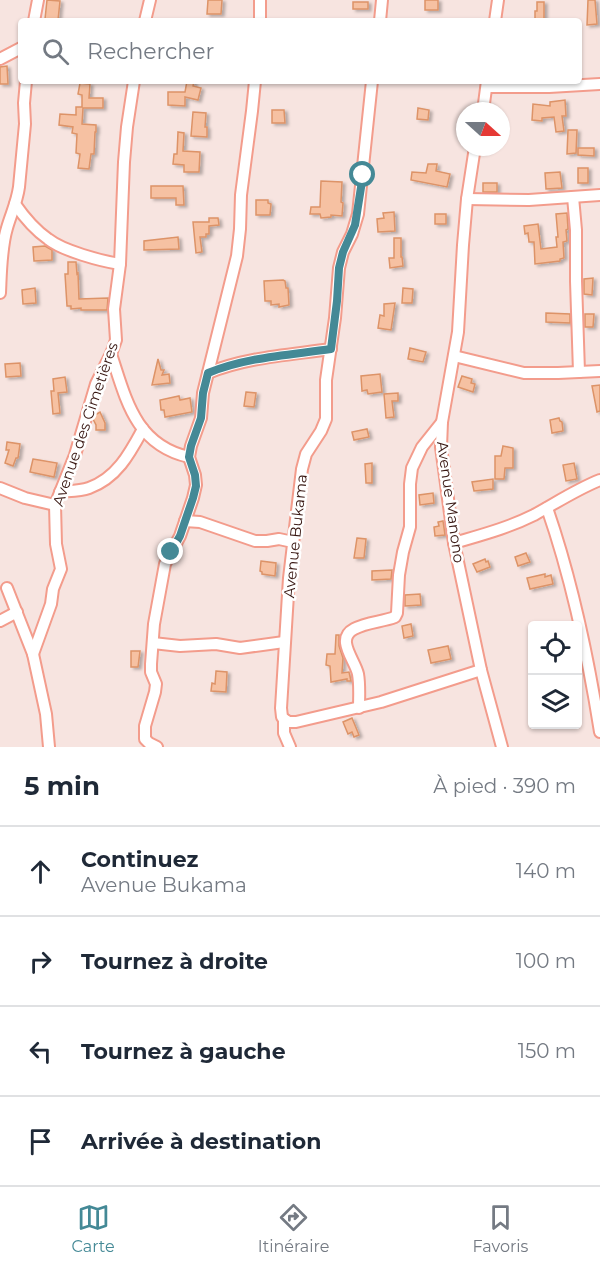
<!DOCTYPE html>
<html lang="fr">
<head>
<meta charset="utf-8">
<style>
  body { margin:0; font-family:Montserrat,sans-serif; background:#f6f6f7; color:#1f2937 }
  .controls { position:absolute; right:18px; bottom:18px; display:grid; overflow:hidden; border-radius:6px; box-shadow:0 2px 4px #0004 }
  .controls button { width:54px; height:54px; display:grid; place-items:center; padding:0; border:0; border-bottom:2px solid #e0e1e3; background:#fff; color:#1f2937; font:30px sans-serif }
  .compass { position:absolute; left:456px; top:102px; width:54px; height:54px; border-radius:50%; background:#fff; box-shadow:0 2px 4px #0004; rotate:111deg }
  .stop { position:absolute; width:18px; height:18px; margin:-14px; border:4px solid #448996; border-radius:50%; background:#fff }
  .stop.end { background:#448996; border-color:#fff; box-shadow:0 2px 6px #0008 }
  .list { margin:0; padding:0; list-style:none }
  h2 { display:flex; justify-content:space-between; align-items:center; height:78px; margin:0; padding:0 24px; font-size:26px }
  h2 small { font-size:20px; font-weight:400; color:#747a83 }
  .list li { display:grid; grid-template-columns:39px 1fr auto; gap:18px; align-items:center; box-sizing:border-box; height:90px; padding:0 24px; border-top:2px solid #e0e1e3 }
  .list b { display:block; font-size:22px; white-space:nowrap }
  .list p { margin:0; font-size:20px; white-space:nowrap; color:#747a83 }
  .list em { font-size:20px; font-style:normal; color:#747a83 }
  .icon { flex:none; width:33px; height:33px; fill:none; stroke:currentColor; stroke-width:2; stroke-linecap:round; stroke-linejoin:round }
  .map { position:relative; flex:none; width:600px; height:747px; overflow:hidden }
  .search { position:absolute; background:#fff; box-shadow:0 2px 4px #0004; left:18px; right:18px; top:18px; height:66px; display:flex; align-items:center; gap:15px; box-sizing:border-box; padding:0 21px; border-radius:6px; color:#747a83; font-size:22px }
  .sheet { height:438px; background:#fff }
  nav { display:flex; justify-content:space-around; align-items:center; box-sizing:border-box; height:84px; border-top:2px solid #e0e1e3; background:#fff; font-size:16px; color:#747a83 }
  nav a { display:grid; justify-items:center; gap:3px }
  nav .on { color:#448996 }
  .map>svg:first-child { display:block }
</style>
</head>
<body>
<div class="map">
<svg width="600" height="747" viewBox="0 0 600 747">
  <defs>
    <filter id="shadow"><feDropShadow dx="3" dy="2" stdDeviation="1.5" flood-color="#0004"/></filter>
  </defs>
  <rect width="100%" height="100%" fill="#f7e4e0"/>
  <g fill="#f6c1a2" stroke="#dd9367" stroke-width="1.5" filter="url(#shadow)">
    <polygon points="47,0 60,1 58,20 45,19"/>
    <polygon points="208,0 222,0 221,14 207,14"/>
    <rect x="425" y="0" width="13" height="10"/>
    <polygon points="588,0 595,0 597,24 587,25"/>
    <rect x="353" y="2" width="15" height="7"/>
    <polygon points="537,2 544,2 544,20 535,20 535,11 537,11"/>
    <polygon points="7,66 8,84 0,84 0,67"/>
    <polygon points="187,81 194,81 193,86 201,88 198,100 185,97 185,106 168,105 168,92 185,92"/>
    <polygon points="80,83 90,84 89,98 103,98 103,108 83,108 82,124 96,125 96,132 95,132 94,154 91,154 89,169 78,168 80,154 76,153 77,134 72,133 73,127 59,125 60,114 76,115 76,107 82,107 82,95 78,94"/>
    <polygon points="565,100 566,116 562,116 564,131 556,132 554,117 542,118 542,121 532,120 533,104 550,106 550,102"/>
    <polygon points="418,108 429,110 428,120 417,119"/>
    <polygon points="272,110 284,110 285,123 272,123"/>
    <polygon points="193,112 206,113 205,127 207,127 207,137 191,136"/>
    <polygon points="568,130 577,130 576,153 567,154"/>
    <polygon points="178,132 184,133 183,151 200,152 199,172 184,172 184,165 173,164 174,154 177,154"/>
    <polygon points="578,148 594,148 594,156 578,155"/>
    <polygon points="428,164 437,164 436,171 450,174 447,187 411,180 412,172 426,173"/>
    <rect x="578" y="168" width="10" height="15"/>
    <polygon points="560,172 562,188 546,189 545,173"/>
    <polygon points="321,181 342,182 341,202 343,203 342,216 331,215 331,217 321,218 320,214 310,214 311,207 320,207"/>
    <rect x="483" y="183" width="14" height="9"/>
    <polygon points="151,186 183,186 184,205 176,205 176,198 151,198"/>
    <polygon points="256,200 268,200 268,203 271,204 270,215 256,215"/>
    <polygon points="394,212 395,231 378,232 377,219 384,218 383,213"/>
    <polygon points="567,213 568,229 566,230 567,241 563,242 564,258 560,259 560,261 535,264 534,242 529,242 528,233 525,234 524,226 538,224 541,249 557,247 556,237 558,237 556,214"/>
    <rect x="435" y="214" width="11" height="10"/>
    <polygon points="209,218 218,218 219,225 209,226 209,234 206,234 206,237 200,237 202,252 196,253 193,222 209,222"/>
    <polygon points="178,237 179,249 144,250 144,241"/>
    <polygon points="394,238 401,238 401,257 402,257 403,266 390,268 389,258 394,258"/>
    <polygon points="45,246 52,250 52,260 34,261 33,247"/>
    <polygon points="68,262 76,262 77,274 78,273 79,299 108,298 107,310 81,310 81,308 71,309 71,306 67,306 65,274 68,274"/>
    <polygon points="593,278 592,295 584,294 584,279"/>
    <polygon points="283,280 285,281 286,288 288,288 289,305 279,307 279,304 271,305 271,301 265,301 264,281"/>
    <polygon points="35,288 36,303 23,304 22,290"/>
    <polygon points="403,288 413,289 412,303 402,303"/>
    <polygon points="395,303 391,330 378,328 380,315 384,316 384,304"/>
    <polygon points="546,313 570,314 570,323 546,322"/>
    <polygon points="585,314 594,314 593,327 585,327"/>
    <polygon points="410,348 426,352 423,362 408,359"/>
    <polygon points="158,359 161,370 164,370 162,375 169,374 170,383 152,385"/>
    <polygon points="20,363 21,376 6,377 5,364"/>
    <polygon points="380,374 382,392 368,394 367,390 362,391 361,376"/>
    <polygon points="462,376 472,379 471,383 475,384 473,392 458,387"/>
    <polygon points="65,377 67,392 58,393 60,413 53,414 51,391 54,391 53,379"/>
    <polygon points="600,385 600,411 597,412 592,386"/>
    <polygon points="246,392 256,393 254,407 244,406"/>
    <polygon points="398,393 398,401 392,401 394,417 386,418 384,394"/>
    <polygon points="179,396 180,400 190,398 192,412 165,417 164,410 161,410 160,400"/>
    <polygon points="100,412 105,423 105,430 96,430 96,425 93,419 95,415"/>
    <polygon points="559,418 560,421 562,422 563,431 552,433 550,420"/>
    <polygon points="367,429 369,437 354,440 352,432"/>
    <polygon points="7,442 20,444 18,458 16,458 13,466 5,463 9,450 6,450"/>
    <polygon points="503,446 513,448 513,468 505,468 504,479 495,479 495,456 501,456"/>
    <polygon points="33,459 57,463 54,477 30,472"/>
    <polygon points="372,463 372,483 366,483 365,464"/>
    <polygon points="574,463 577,479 566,481 563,465"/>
    <polygon points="493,479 493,489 474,491 472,482"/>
    <polygon points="433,493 434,503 420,505 419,495"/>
    <polygon points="443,521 445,535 435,536 434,527 439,526 438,522"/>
    <polygon points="357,538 366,539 364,558 354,558"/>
    <polygon points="526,553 530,562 518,566 515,557"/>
    <polygon points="485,559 486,562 488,561 490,567 477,572 473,564"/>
    <polygon points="261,561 276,563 275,576 262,574 262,572 260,571"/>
    <polygon points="392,570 391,579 372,580 372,571"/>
    <polygon points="545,574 545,577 551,575 553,584 530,589 527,578"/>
    <polygon points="420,594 421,605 405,606 405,595"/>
    <polygon points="411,624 413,636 404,638 402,626"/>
    <polygon points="336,635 339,635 339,646 343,658 342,673 349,672 351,681 347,681 347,679 331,682 330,666 326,665 327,654 335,654"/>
    <polygon points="448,646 451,659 431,663 428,650"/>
    <polygon points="131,651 140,651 138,667 131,667"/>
    <polygon points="216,671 227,672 226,692 211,691 212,683 215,684"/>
    <polygon points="352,718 359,735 354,737 352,732 348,734 343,722"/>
  </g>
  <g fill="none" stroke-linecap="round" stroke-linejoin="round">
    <defs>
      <g id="street">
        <polyline points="34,21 38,0"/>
        <polyline points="145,21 150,0"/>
        <polyline points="260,21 260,0"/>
        <polyline points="380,21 382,0"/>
        <polyline points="495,21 498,0"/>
        <polyline points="0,59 21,48"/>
        <polyline points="487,87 549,87 600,84"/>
        <polyline points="483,111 487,81"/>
        <polyline points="475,147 467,199 463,245 458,332 442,422 441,447 454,543 481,670 502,747"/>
        <polyline points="573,197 576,230 576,281 579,372"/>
        <polyline points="467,199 529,200 600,195"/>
        <path d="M 15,204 C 24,217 35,230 48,239 C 63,251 101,261 120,264"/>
        <path d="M 0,293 C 1,272 1,248 7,228 C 11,214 17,202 19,187 L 25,124 L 24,103 L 26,81"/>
        <path d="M 111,354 C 126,399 135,445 189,457"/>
        <polyline points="454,356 524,373 558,373 600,371"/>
        <path d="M 208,373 C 247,357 290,355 331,349"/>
        <polyline points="0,488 25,498 55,505"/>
        <path d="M 60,492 C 70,491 80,491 89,488 C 117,478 130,453 143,429"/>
        <path d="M 547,508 C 572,580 588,656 600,732"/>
        <polyline points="185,521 200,522 255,541 267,541 279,539 293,542"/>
        <path d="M 454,543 C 481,535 508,528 534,515 C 556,503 577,489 600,480"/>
        <polyline points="7,588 33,654 46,714 49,747"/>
        <polyline points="0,621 17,612"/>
        <polyline points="153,643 180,646 216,644 240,648 284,642"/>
        <polyline points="33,654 51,604 53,589 61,569 56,544 55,505 75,455 96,384 111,354 116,340 114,309 120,264 124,162 127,127 134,81"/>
        <path d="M 359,708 C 359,697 360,685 358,674 C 355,660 335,639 354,629 C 367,622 382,622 395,617 L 397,613 L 399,575 L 403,552 L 410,527 L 410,484 L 412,468 L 422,447 L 442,422"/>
        <polyline points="284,719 289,722 296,722 381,702 481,670"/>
        <polyline points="157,747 149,743 145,739 145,726 155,692 156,684 151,672 151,664 154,624 165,564 180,536 193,498 196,485 195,475 189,457 191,446 201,418 203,393 237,256 240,229 241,195 252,111 255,81"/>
        <polyline points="290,747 284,733 284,719 282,717 281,708 289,578 302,469 306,454 321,431 326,419 326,380 335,318 339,268 343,252 352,234 358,214 372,81"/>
      </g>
    </defs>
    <use href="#street" stroke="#f39c8c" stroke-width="14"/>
    <use href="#street" stroke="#fff" stroke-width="10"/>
  </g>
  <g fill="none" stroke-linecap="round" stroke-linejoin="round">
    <path stroke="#448996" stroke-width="8" d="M 171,552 L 180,536 L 193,498 L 196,486 L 195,475 L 189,457 L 191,446 L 201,418 L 203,393 L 208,373 C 247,357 290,355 331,349 L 337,301 L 339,268 L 343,252 L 355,225 L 363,175"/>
  </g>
  <g text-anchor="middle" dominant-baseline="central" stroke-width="5" stroke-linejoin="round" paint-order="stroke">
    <g font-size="15" fill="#381712" stroke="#fff">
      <text transform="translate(85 424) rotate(-71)">Avenue des Cimetières</text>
      <text transform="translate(451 502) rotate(82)">Avenue Manono</text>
      <text transform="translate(295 536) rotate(-84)">Avenue Bukama</text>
    </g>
  </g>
</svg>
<div class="controls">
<button><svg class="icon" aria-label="locate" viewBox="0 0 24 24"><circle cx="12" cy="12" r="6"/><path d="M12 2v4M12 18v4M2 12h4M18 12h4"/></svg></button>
<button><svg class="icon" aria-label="layers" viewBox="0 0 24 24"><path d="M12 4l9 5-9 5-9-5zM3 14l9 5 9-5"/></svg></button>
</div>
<svg class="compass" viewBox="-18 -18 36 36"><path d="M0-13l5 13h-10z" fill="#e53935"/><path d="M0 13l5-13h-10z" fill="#747a83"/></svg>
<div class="stop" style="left:363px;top:175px"></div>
<div class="stop end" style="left:171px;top:552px"></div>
<div class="search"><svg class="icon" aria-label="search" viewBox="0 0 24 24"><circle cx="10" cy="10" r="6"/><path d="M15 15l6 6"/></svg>Rechercher</div>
</div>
<section class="sheet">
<h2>5 min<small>À pied · 390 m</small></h2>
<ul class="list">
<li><svg class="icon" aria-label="ahead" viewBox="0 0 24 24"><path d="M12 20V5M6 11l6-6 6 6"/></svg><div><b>Continuez</b><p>Avenue Bukama</p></div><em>140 m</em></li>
<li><svg class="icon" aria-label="right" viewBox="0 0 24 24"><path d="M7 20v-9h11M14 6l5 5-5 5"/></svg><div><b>Tournez à droite</b></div><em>100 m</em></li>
<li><svg class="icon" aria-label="left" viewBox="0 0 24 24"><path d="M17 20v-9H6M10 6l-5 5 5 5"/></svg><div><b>Tournez à gauche</b></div><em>150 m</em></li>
<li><svg class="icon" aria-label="arrive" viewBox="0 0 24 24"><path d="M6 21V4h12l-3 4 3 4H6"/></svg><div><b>Arrivée à destination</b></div></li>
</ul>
</section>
<nav>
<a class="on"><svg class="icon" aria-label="map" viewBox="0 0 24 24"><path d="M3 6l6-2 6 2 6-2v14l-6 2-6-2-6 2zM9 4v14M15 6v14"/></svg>Carte</a>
<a><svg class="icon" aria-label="directions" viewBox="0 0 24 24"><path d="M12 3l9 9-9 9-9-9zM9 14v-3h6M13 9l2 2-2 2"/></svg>Itinéraire</a>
<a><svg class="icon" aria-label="saved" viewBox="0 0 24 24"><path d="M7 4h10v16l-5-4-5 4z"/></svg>Favoris</a>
</nav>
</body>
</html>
